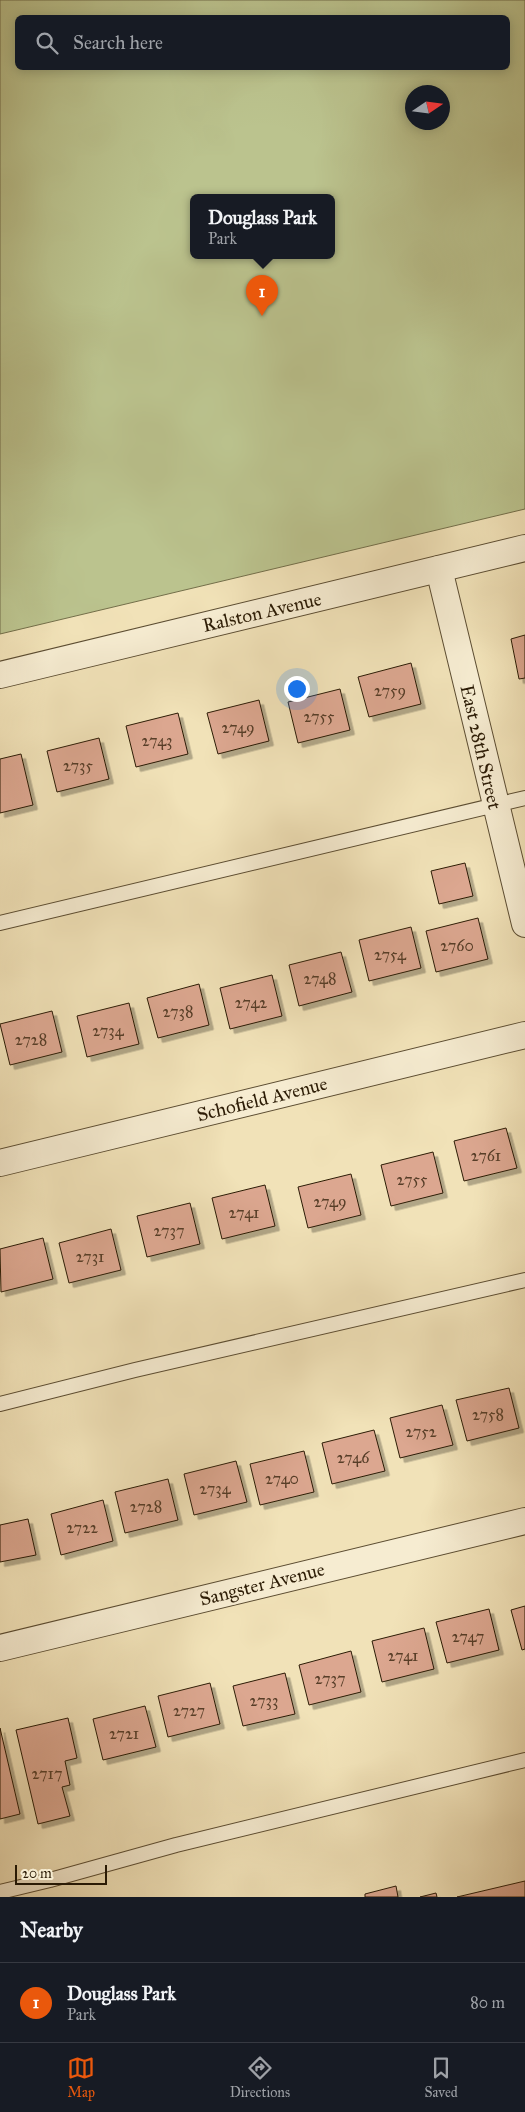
<!DOCTYPE html>
<html lang="en">
<head>
<meta charset="utf-8">
<style>
  body { margin:0; font-family:"IM FELL Great Primer",serif; background:#242831; color:#f1f3f6 }
  .compass { position:absolute; left:405px; top:85px; width:45px; height:45px; border-radius:50%; background:#171b24; box-shadow:0 2px 12px #0003; rotate:77deg }
  .scale { position:absolute; left:15px; bottom:12px; width:92px; box-sizing:border-box; padding-left:5px; border:2px solid #2b1b05; border-top:0; font-size:14px; line-height:18px; white-space:nowrap; color:#2b1b05; -webkit-text-stroke:4px #f6ecd1; paint-order:stroke }
  .you { position:absolute; left:296px; top:688px; width:18px; height:18px; margin:-12px; border:4px solid #fff; border-radius:50%; background:#1a73e8; box-shadow:0 0 0 8px #1a73e833 }
  .badge { display:grid; place-items:center; width:32px; height:32px; border-radius:50%; background:#ea580c; color:#fff; font-size:16px; font-weight:700 }
  .pin { position:absolute; translate:-50% -41px; filter:drop-shadow(0 1px 2px #0008) }
  .pin::after { content:''; position:absolute; top:26px; width:18px; height:15px; background:inherit; clip-path:polygon(0 0,100% 0,50% 100%) }
  .popup { position:absolute; left:190px; top:194px; width:145px; height:65px; box-sizing:border-box; display:grid; place-content:center; border-radius:8px; background:#171b24; filter:drop-shadow(0 1px 4px #0005); font-size:16px; white-space:nowrap; color:#9ea1a6 }
  .popup b { font-size:19px; color:#f1f3f6 }
  .popup::after { content:''; position:absolute; left:50%; top:100%; margin-left:-10px; border:10px solid transparent; border-top-color:#171b24 }
  .list { margin:0; padding:0; list-style:none }
  h2 { display:flex; justify-content:space-between; align-items:center; height:65px; margin:0; padding:0 20px; font-size:21px }
  h2 small { font-size:16px; font-weight:400; color:#9ea1a6 }
  .list li { display:grid; grid-template-columns:32px 1fr auto; gap:15px; align-items:center; box-sizing:border-box; height:80px; padding:0 20px; border-top:1px solid #363941 }
  .list b { display:block; font-size:19px; white-space:nowrap }
  .list p { margin:0; font-size:16px; white-space:nowrap; color:#9ea1a6 }
  .list em { font-size:16px; font-style:normal; color:#9ea1a6 }
  .icon { flex:none; width:28px; height:28px; fill:none; stroke:currentColor; stroke-width:2; stroke-linecap:round; stroke-linejoin:round }
  .map { position:relative; flex:none; width:525px; height:1897px; overflow:hidden }
  .search { position:absolute; background:#171b24; box-shadow:0 2px 12px #0003; left:15px; right:15px; top:15px; height:55px; display:flex; align-items:center; gap:12px; box-sizing:border-box; padding:0 18px; border-radius:8px; color:#9ea1a6; font-size:19px }
  .sheet { height:145px; background:#171b24 }
  nav { display:flex; justify-content:space-around; align-items:center; box-sizing:border-box; height:70px; border-top:1px solid #363941; background:#171b24; font-size:14px; color:#9ea1a6 }
  nav a { display:grid; justify-items:center; gap:2px }
  nav .on { color:#ea580c }
  .map>svg:first-child { display:block }
</style>
</head>
<body>
<div class="map">
<svg width="525" height="1897" viewBox="0 0 525 1897">
  <defs>
    <filter id="shadow"><feDropShadow dx="4.5" dy="4.5" stdDeviation="0" flood-color="#0004"/></filter>
  </defs>
  <rect width="100%" height="100%" fill="#f1e2b8"/>
  <filter id="stains"><feTurbulence type="fractalNoise" baseFrequency=".004" numOctaves="4"/><feColorMatrix values="0 0 0 0 .2 0 0 0 0 .09 0 0 0 0 .02 0 0 0 .5 -.17"/></filter>
  <radialGradient id="worn" r=".72"><stop offset=".6" stop-color="#630" stop-opacity="0"/><stop offset="1" stop-color="#630" stop-opacity=".3"/></radialGradient>
  <path fill="#bbc38e" stroke="#736f4a" fill-rule="evenodd" d="M 0,0 L 525,0 L 525,509 L 0,634 ZM 18,18 L 508,18 L 508,68 L 18,68 ZM 412,92 L 442,92 L 442,122 L 412,122 ZM 193,197 L 331,197 L 331,255 L 193,255 Z"/>
  <g fill="#dca790" stroke="#2b1b05" filter="url(#shadow)">
    <polygon points="525,635 525,678 519,679 511,639"/>
    <polygon points="411,663 421,704 369,717 358,677"/>
    <polygon points="340,689 350,730 298,743 288,702"/>
    <polygon points="259,700 269,741 218,754 207,713"/>
    <polygon points="178,713 188,754 136,767 126,726"/>
    <polygon points="99,738 109,779 57,792 47,751"/>
    <polygon points="21,754 33,805 0,813 0,759"/>
    <polygon points="465,863 473,896 439,904 431,871"/>
    <polygon points="478,918 488,959 436,972 426,931"/>
    <polygon points="411,927 421,968 369,981 359,940"/>
    <polygon points="341,952 352,992 299,1006 289,965"/>
    <polygon points="272,975 282,1016 230,1029 220,988"/>
    <polygon points="199,984 209,1025 158,1038 147,998"/>
    <polygon points="129,1003 139,1044 87,1057 77,1016"/>
    <polygon points="52,1011 62,1052 10,1065 0,1024"/>
    <polygon points="506,1128 517,1168 464,1181 454,1141"/>
    <polygon points="433,1152 443,1193 391,1206 381,1165"/>
    <polygon points="351,1174 361,1215 308,1228 298,1187"/>
    <polygon points="265,1185 275,1226 222,1239 212,1198"/>
    <polygon points="190,1203 200,1244 147,1257 137,1216"/>
    <polygon points="111,1229 121,1270 69,1283 59,1243"/>
    <polygon points="43,1238 53,1279 1,1292 0,1249"/>
    <polygon points="509,1388 519,1428 467,1441 456,1400"/>
    <polygon points="442,1405 453,1445 400,1458 390,1418"/>
    <polygon points="374,1430 385,1471 332,1484 322,1443"/>
    <polygon points="304,1451 314,1492 260,1505 250,1464"/>
    <polygon points="236,1461 247,1502 194,1515 184,1474"/>
    <polygon points="168,1479 178,1520 125,1533 115,1492"/>
    <polygon points="103,1500 113,1541 61,1555 51,1514"/>
    <polygon points="28,1519 36,1555 0,1562 0,1525"/>
    <polygon points="525,1606 525,1649 522,1650 511,1610"/>
    <polygon points="489,1609 499,1650 447,1663 436,1622"/>
    <polygon points="424,1628 434,1669 382,1682 372,1641"/>
    <polygon points="351,1651 361,1692 309,1705 299,1665"/>
    <polygon points="285,1673 295,1714 243,1726 233,1686"/>
    <polygon points="210,1683 220,1724 168,1737 158,1696"/>
    <polygon points="145,1706 156,1747 103,1760 93,1719"/>
    <polygon points="68,1718 77,1758 65,1761 70,1785 62,1787 70,1816 38,1824 16,1730"/>
    <polygon points="0,1728 20,1814 0,1819"/>
    <polygon points="525,1881 525,1897 457,1897"/>
    <polygon points="396,1886 398,1897 365,1897 365,1894"/>
    <polygon points="436,1893 437,1897 420,1897"/>
  </g>
  <g fill="none" stroke-linecap="round" stroke-linejoin="round">
    <defs>
      <g id="lane">
        <polyline points="0,923 525,798"/>
        <polyline points="0,1404 135,1370 525,1280"/>
        <polyline points="0,1892 50,1880 176,1845 525,1760"/>
      </g>
      <g id="street">
        <polyline points="439,569 525,924"/>
        <polyline points="0,675 525,548"/>
        <polyline points="0,1163 525,1035"/>
        <polyline points="0,1648 525,1521"/>
      </g>
    </defs>
    <use href="#lane" stroke="#5c4d32" stroke-width="16"/>
    <use href="#street" stroke="#5c4d32" stroke-width="28"/>
    <use href="#lane" stroke="#f6ecd1" stroke-width="14"/>
    <use href="#street" stroke="#f6ecd1" stroke-width="26"/>
  </g>
  <g text-anchor="middle" dominant-baseline="central" stroke-width="4" stroke-linejoin="round" paint-order="stroke">
    <g font-size="16" fill="#573e28">
      <text x="390" y="690">2759</text>
      <text x="319" y="716">2755</text>
      <text x="238" y="727">2749</text>
      <text x="157" y="740">2743</text>
      <text x="78" y="765">2735</text>
      <text x="457" y="945">2760</text>
      <text x="390" y="954">2754</text>
      <text x="320" y="978">2748</text>
      <text x="251" y="1002">2742</text>
      <text x="178" y="1011">2738</text>
      <text x="108" y="1030">2734</text>
      <text x="31" y="1039">2728</text>
      <text x="486" y="1155">2761</text>
      <text x="412" y="1179">2755</text>
      <text x="330" y="1201">2749</text>
      <text x="244" y="1212">2741</text>
      <text x="169" y="1230">2737</text>
      <text x="90" y="1256">2731</text>
      <text x="488" y="1414">2758</text>
      <text x="421" y="1431">2752</text>
      <text x="353" y="1457">2746</text>
      <text x="282" y="1478">2740</text>
      <text x="215" y="1488">2734</text>
      <text x="146" y="1506">2728</text>
      <text x="82" y="1527">2722</text>
      <text x="468" y="1636">2747</text>
      <text x="403" y="1655">2741</text>
      <text x="330" y="1678">2737</text>
      <text x="264" y="1700">2733</text>
      <text x="189" y="1710">2727</text>
      <text x="124" y="1733">2721</text>
      <text x="47" y="1773">2717</text>
    </g>
    <g font-size="19" fill="#2b1b05" stroke="#f6ecd1">
      <text transform="translate(262 612) rotate(-13)">Ralston Avenue</text>
      <text transform="translate(481 747) rotate(77)">East 28th Street</text>
      <text transform="translate(262 1099) rotate(-14)">Schofield Avenue</text>
      <text transform="translate(262 1584) rotate(-14)">Sangster Avenue</text>
    </g>
  </g>
  <rect width="100%" height="100%" filter="url(#stains)"/>
  <rect width="100%" height="100%" fill="url(#worn)"/>
</svg>
<svg class="compass" viewBox="-18 -18 36 36"><path d="M0-13l5 13h-10z" fill="#e53935"/><path d="M0 13l5-13h-10z" fill="#9ea1a6"/></svg>
<div class="scale">20 m</div>
<div class="you"></div>
<div class="pin badge" style="left:262px;top:316px">1</div>
<div class="popup"><b>Douglass Park</b>Park</div>
<div class="search"><svg class="icon" aria-label="search" viewBox="0 0 24 24"><circle cx="10" cy="10" r="6"/><path d="M15 15l6 6"/></svg>Search here</div>
</div>
<section class="sheet">
<h2>Nearby<small></small></h2>
<ul class="list">
<li><span class="badge">1</span><div><b>Douglass Park</b><p>Park</p></div><em>80 m</em></li>
</ul>
</section>
<nav>
<a class="on"><svg class="icon" aria-label="map" viewBox="0 0 24 24"><path d="M3 6l6-2 6 2 6-2v14l-6 2-6-2-6 2zM9 4v14M15 6v14"/></svg>Map</a>
<a><svg class="icon" aria-label="directions" viewBox="0 0 24 24"><path d="M12 3l9 9-9 9-9-9zM9 14v-3h6M13 9l2 2-2 2"/></svg>Directions</a>
<a><svg class="icon" aria-label="saved" viewBox="0 0 24 24"><path d="M7 4h10v16l-5-4-5 4z"/></svg>Saved</a>
</nav>
</body>
</html>
